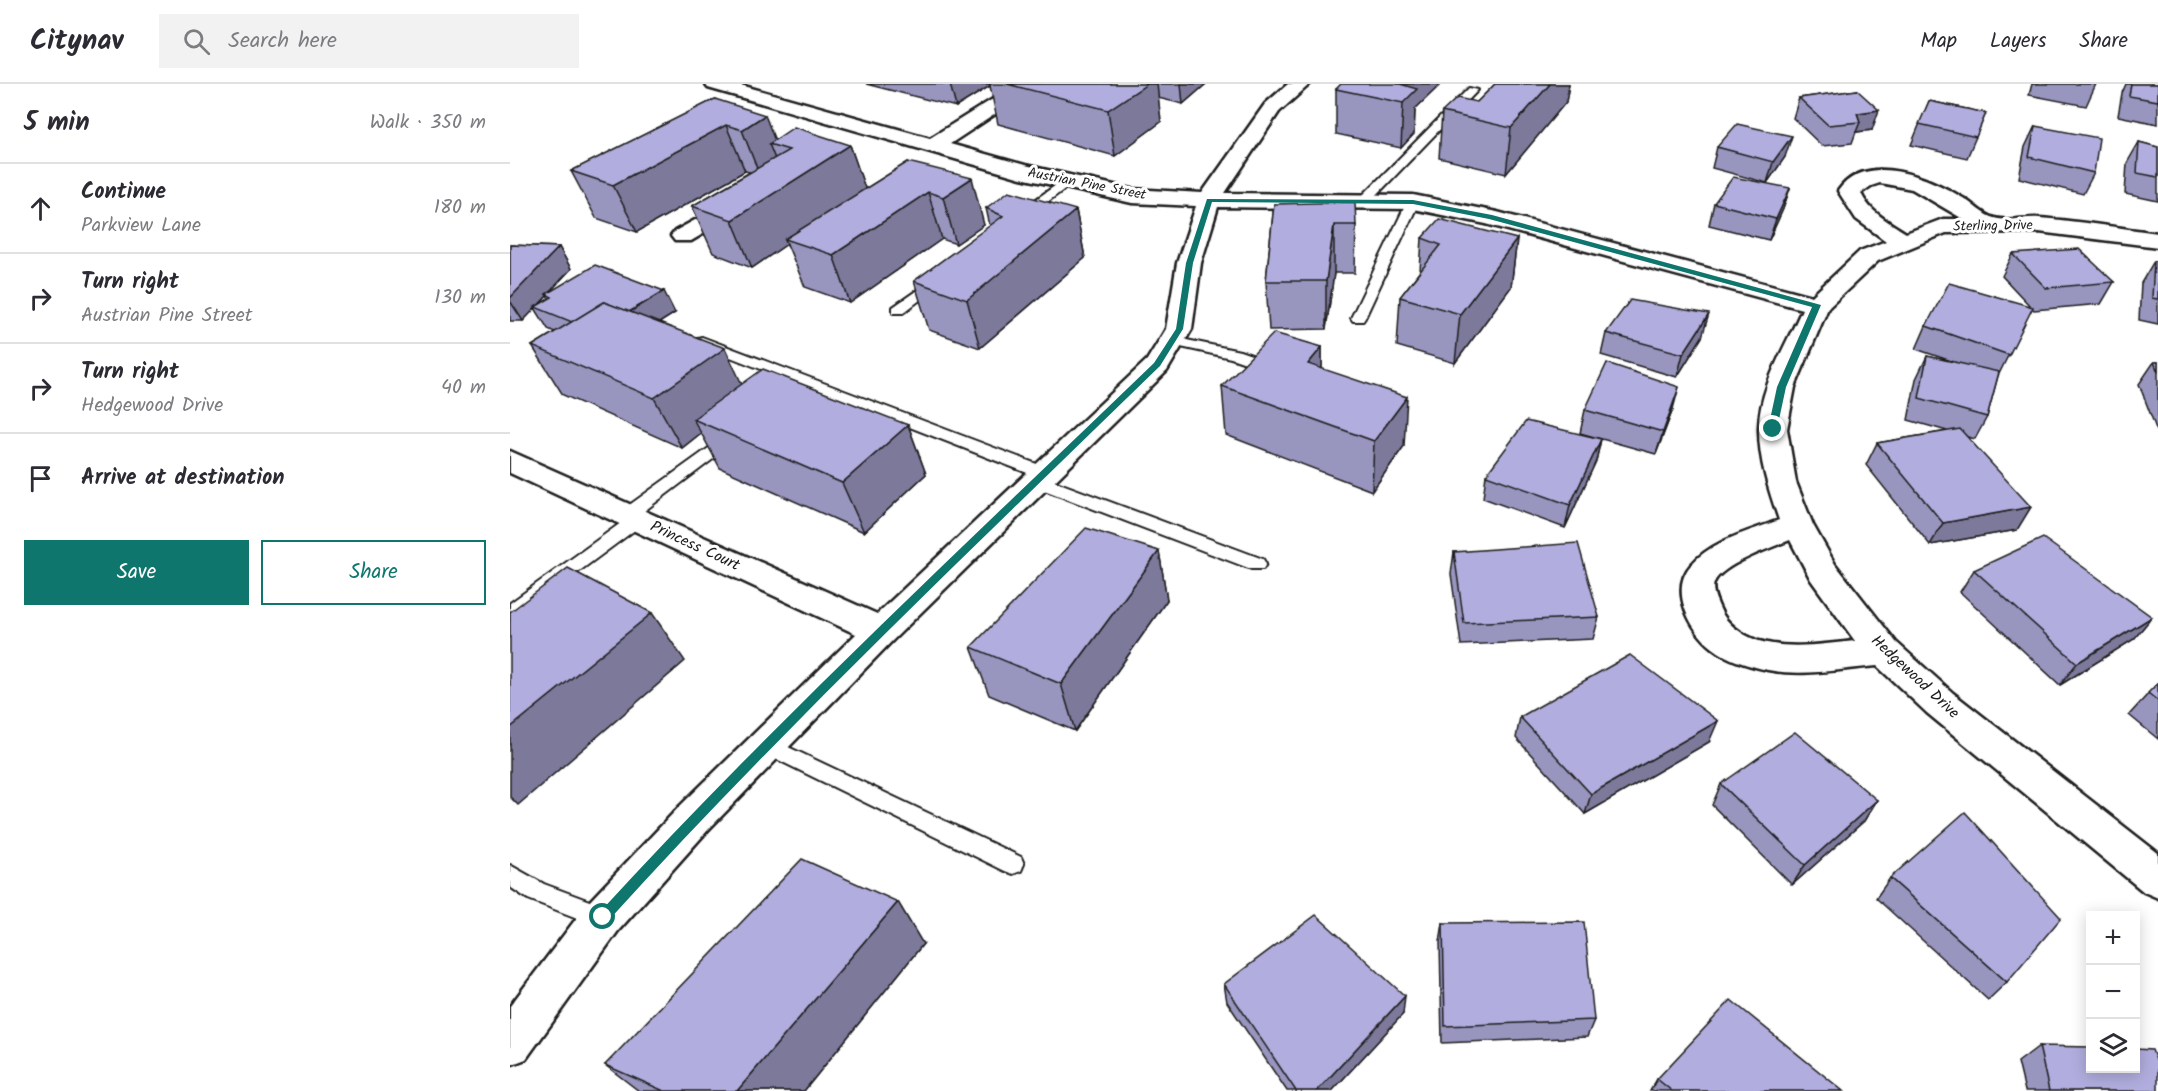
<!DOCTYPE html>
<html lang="en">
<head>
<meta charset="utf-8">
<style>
  body { margin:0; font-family:Kalam,sans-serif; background:#f2f2f3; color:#2b2b33 }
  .controls { position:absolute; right:18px; bottom:18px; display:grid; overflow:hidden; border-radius:0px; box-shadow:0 3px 15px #0003 }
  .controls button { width:54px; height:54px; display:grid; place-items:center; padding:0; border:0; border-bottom:2px solid #e1e1e2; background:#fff; color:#2b2b33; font:30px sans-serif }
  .stop { position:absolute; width:18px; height:18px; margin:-14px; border:4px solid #0f766e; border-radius:50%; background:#fff }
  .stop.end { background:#0f766e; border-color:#fff; box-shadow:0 2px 6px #0008 }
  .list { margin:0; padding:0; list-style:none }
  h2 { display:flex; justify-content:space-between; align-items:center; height:78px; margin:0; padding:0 24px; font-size:26px }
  h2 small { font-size:20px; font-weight:400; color:#7c7c81 }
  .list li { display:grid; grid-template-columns:39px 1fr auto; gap:18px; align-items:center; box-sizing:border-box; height:90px; padding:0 24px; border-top:2px solid #e1e1e2 }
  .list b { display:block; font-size:22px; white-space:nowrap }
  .list p { margin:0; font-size:20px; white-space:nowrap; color:#7c7c81 }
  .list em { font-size:20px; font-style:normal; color:#7c7c81 }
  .actions { display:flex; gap:12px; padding:18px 24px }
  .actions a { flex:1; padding:14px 0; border:2px solid #0f766e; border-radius:0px; text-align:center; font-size:21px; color:#0f766e }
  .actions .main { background:#0f766e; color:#fff }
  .icon { flex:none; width:33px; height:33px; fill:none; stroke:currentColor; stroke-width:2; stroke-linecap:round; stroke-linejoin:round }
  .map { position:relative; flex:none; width:1648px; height:1007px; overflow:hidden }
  header { display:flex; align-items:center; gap:36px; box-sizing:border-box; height:84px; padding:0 30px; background:#fff; border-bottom:2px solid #e1e1e2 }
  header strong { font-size:28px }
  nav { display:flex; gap:33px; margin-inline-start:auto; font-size:21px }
  .search { width:420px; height:54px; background:#f2f2f3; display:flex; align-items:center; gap:15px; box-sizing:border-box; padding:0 21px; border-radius:0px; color:#7c7c81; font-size:22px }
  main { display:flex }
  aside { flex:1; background:#fff }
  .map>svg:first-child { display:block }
</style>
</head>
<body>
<header>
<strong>Citynav</strong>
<div class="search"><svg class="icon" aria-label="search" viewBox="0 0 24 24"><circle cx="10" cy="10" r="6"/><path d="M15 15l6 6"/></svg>Search here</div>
<nav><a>Map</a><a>Layers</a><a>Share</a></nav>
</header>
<main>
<aside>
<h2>5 min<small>Walk · 350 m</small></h2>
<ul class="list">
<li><svg class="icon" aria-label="ahead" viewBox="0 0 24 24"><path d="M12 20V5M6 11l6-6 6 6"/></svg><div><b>Continue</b><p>Parkview Lane</p></div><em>180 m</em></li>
<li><svg class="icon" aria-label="right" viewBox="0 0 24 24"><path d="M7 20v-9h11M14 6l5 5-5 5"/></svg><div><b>Turn right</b><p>Austrian Pine Street</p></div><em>130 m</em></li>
<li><svg class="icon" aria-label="right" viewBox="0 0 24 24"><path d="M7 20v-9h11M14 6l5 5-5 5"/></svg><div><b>Turn right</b><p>Hedgewood Drive</p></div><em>40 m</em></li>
<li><svg class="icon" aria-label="arrive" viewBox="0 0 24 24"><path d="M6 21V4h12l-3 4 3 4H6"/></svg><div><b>Arrive at destination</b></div></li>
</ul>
<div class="actions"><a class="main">Save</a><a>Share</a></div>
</aside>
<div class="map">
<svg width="1648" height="1007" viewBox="0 0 1648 1007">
  <rect width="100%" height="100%" fill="#fff"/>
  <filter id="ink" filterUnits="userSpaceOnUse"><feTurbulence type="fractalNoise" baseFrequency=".0167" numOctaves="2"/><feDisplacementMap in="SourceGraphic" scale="12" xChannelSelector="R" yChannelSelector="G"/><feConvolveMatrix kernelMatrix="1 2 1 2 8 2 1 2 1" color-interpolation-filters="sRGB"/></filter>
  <g filter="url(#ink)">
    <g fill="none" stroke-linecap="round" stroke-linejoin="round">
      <defs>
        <g id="lane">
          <polygon points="959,4 968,6 858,120 850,120 850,114"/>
          <polygon points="556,94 562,98 560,101 516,134 508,134 508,128"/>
          <polygon points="903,114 909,118 855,234 853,237 843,237 841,234 897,118"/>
          <polygon points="426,193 431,194 431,200 393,229 383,229 383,223"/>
          <polygon points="192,253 540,385 542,389 536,394 753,475 756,480 753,485 741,485 521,401 519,397 525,392 187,260 185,257 187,254"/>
          <polygon points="662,253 730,267 767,280 769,283 762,288 721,274 657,260 655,257"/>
          <polygon points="221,348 229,353 227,357 129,431 136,436 133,440 6,534 0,536 0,519 115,436 109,431 111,427"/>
          <polygon points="257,653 511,773 514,780 511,787 503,790 495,787 250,667 247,661 250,655"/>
          <polygon points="0,781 34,800 101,825 104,833 101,841 93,844 18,815 0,803"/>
        </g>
        <g id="street">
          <path d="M 195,0 L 227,0 L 420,54 L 507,0 L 531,0 L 440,60 L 515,81 L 622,105 L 692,109 L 755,20 L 778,0 L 800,0 L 769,28 L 715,109 L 903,111 L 987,128 L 1302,212 L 1350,167 L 1376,157 L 1346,135 L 1328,107 C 1356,66 1421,94 1453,114 C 1462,119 1474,132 1484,134 C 1498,138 1515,133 1529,134 C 1569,137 1609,144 1648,149 L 1648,163 L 1529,148 L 1436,149 L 1368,177 L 1318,224 L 1285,303 L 1277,345 L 1286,398 L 1303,441 L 1325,480 L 1386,558 L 1443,609 L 1648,769 L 1648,814 L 1634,808 L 1417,629 L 1367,582 C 1331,585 1293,593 1258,586 C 1239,582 1218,576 1203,564 C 1180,546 1159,506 1181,481 C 1202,456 1241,447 1269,436 C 1259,407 1249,377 1249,346 C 1248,305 1276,262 1292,225 L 976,140 L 903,125 L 708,123 L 691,179 L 682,245 L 657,287 L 383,556 L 198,746 L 108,847 L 16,975 L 0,981 L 0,922 L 78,819 L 170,722 L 346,550 L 0,389 L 0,367 L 367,530 L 637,276 L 656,245 L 667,179 L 686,122 L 622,119 L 511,94 L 198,4 ZM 1370,99 L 1402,105 L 1453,135 L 1433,135 L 1396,149 C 1379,138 1359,128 1351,109 L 1361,102 ZM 1280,456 L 1301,496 L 1345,557 C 1314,560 1279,566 1249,557 C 1234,552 1216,540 1210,525 C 1207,518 1201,507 1204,499 C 1210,481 1263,463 1280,456 Z"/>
          <polygon points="229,112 237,114 240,119 237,124 181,157 165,157 161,152 165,147"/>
        </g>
      </defs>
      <use href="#lane" stroke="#1c1c1c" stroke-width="4"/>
      <use href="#street" stroke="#1c1c1c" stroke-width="5"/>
      <use href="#lane" fill="#fff" fill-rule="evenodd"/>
      <use href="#street" fill="#fff" fill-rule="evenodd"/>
    </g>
    <g fill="#9895bf" stroke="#1c1c1c" stroke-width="1.5" fill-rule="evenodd">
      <polygon points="356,0 696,0 673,20 648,14 651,38 605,72 488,40 480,2 446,23"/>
      <polygon points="931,0 905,25 904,50 891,64 826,50 826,5"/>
      <polygon points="985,0 1059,0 1056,18 996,90 929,74 932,28 967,18"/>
      <polygon points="1522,0 1586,0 1576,22 1519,11"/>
      <polygon points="1616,0 1648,0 1648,40 1608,32 1612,9"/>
      <polygon points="1347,6 1362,46 1346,48 1342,59 1312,62 1283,34 1289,14"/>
      <polygon points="205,15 264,56 340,61 355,105 398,78 474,141 446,160 432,155 340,219 295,203 277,160 242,184 203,169 182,122 240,88 235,87 127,148 86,134 61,87"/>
      <polygon points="1419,17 1476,29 1457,74 1401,61"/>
      <polygon points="1525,42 1584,89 1573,110 1509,94 1515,63"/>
      <polygon points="1629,58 1648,63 1648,117 1615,110 1617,79"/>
      <polygon points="1207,63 1275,73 1257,99 1202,84"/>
      <polygon points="1280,104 1273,125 1259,156 1199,141 1204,119"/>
      <polygon points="764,120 846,141 845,189 824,189 816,245 759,246 756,197"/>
      <polygon points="476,124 566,126 575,174 470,264 419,246 404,197 480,142"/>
      <polygon points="912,154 1007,155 1001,203 945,279 887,262 890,213 910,187"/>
      <path d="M 0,161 L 49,163 L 61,185 L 40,207 L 165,229 L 149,239 L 232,300 L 398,341 L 416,390 L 354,448 L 210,384 L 191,349 L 172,364 L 53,311 L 22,262 L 45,248 L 38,245 L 25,224 L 13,237 L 0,237 ZM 37,212 L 39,215 L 28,221 Z"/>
      <polygon points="1503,170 1604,198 1591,220 1524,226 1522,224 1488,292 1477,333 1465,355 1457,353 1507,446 1420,461 1356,381 1367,359 1437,347 1398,336 1406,295 1417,272 1447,279 1406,265 1416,242 1521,223 1492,192"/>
      <polygon points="1644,177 1648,178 1648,240 1629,236 1631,199"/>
      <polygon points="1096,249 1192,253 1167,293 1091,271"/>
      <polygon points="812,263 812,285 894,362 862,407 716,351 712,302"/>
      <polygon points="1644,278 1648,278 1648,350 1629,300"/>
      <polygon points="1163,325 1146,370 1070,349 1075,326"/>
      <polygon points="1091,355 1086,377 1055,444 973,414 976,391"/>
      <polygon points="649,467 657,516 565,647 479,611 461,563"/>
      <polygon points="944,468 1089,533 1083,555 951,561 941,490"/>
      <polygon points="1464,486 1642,533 1624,555 1550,601 1450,508"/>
      <polygon points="1648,599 1648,655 1619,631"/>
      <polygon points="1010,633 1199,658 1075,730 1006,654"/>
      <polygon points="1211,700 1367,716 1354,737 1282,801 1202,721"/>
      <polygon points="1380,794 1497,898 1478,916 1366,814"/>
      <polygon points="933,839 1084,936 1077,953 932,959 930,858"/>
      <polygon points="413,860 294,1007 129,1007 95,981"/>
      <polygon points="714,900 893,930 822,1007 777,1007 717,918"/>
      <polygon points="1529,962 1648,1007 1515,1007 1508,978"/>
      <polygon points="1147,995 1333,1007 1140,1007"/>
    </g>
    <g fill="#7c799b" stroke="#1c1c1c" stroke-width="1.5">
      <polygon points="440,0 479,0 480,2 446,23"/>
      <polygon points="637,0 647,0 651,38 605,72 598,26"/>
      <polygon points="671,0 696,0 673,20"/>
      <polygon points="888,0 931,0 905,25 904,50 891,64 893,19"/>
      <polygon points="1040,0 1059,0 1056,18 996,90 1001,44"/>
      <polygon points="1369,26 1362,46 1346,48 1350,38 1347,29"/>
      <polygon points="255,31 267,62 259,60 267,80 250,92 232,46"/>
      <polygon points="216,41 235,87 127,148 103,101"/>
      <polygon points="1282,52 1275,73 1257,99 1263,78"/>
      <polygon points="340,61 356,107 275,155 277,160 242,184 222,136"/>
      <polygon points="462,94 474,141 446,160 433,113"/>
      <polygon points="1280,104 1273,125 1259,156 1266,135"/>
      <polygon points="418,108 432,155 340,219 323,171"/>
      <polygon points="566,126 575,174 470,264 457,216"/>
      <polygon points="824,141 824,189 816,245 816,197"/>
      <polygon points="1007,155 1001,203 945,279 950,230"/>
      <polygon points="49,163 61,185 37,211 36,210 37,212 13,237 0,217 0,214"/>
      <polygon points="154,207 165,229 117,259 105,237"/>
      <polygon points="1199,230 1192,253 1167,293 1173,270"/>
      <polygon points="812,263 812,313 798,280"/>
      <polygon points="215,264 238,313 183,335 191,349 172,364 144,314"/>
      <polygon points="1169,303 1163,325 1146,370 1153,348"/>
      <polygon points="897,313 894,362 862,407 864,357"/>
      <polygon points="398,341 416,390 354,448 332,399"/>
      <polygon points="1091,355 1086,377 1055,444 1060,421"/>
      <polygon points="1521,423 1507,446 1420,461 1433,439"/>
      <polygon points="649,467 657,516 565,647 551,600"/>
      <polygon points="142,529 175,577 8,721 0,713 0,644"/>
      <polygon points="1642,533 1624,555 1550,601 1567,579"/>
      <polygon points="1208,637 1199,658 1075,730 1081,710"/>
      <polygon points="1367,716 1354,737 1282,801 1295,781"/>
      <polygon points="388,818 413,860 294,1007 227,1007"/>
      <polygon points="895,912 893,930 822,1007 807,1007"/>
    </g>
    <g fill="#b1adde" stroke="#1c1c1c" stroke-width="1.5">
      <polygon points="497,0 637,0 598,26"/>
      <polygon points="831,0 890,0 907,5 893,19 826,5"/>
      <polygon points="985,0 1040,0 1001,44 932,28 947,14 967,18"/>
      <polygon points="1621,0 1648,0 1648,17 1619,12"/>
      <polygon points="1347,6 1369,26 1347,29 1350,38 1318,41 1289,14"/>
      <polygon points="205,15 255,31 232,46 216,41 103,101 61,87"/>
      <polygon points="1419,17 1476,29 1466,53 1409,40"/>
      <polygon points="1227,40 1282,52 1263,78 1207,63"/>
      <polygon points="1525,42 1589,54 1584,89 1519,73"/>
      <polygon points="284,43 340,61 222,136 182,122 279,66 259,60"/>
      <polygon points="1629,58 1648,63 1648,93 1627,89"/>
      <polygon points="398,78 462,94 433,113 418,108 323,171 275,155"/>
      <polygon points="1223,93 1280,104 1266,135 1204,119"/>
      <polygon points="499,107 566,126 457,216 404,197 493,132 476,124"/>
      <polygon points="845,118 846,141 824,141 816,197 756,197 764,120"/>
      <polygon points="929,135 1007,155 950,230 890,213 931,161 912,154"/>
      <polygon points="0,161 49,163 0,214"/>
      <polygon points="1569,165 1604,198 1536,204 1503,170"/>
      <polygon points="1644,177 1648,178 1648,215 1642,214"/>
      <polygon points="85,181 154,207 119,228 94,218 62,238 25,223 42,213 36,210"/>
      <polygon points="1439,199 1523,223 1499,271 1416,242"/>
      <polygon points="1120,216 1199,230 1173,270 1096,249"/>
      <polygon points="94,218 215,264 144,314 22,262"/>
      <polygon points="764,249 812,263 798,280 897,313 864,357 712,302"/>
      <polygon points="1417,272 1489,288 1477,333 1409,314"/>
      <polygon points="1644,278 1648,278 1648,288"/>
      <polygon points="1097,279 1169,303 1153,348 1075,326"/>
      <polygon points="253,285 398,341 332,399 183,335"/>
      <polygon points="1016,337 1091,355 1060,421 976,391"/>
      <polygon points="1450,345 1521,423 1433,439 1367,359"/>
      <polygon points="576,444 649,467 551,600 461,563"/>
      <polygon points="1533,454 1642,533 1567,579 1464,486"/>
      <polygon points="1068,459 1089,533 954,539 944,468"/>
      <polygon points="58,484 142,529 0,644 0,528"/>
      <polygon points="1120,571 1208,637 1081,710 1010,633"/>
      <polygon points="1648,599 1648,617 1638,609"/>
      <polygon points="1285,648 1367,716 1295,781 1211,700"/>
      <polygon points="1455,728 1551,834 1497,898 1380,794"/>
      <polygon points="292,775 388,818 227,1007 154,1007 95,981"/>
      <polygon points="806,831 895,912 807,1007 786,1007 714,900"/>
      <polygon points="1074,838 1084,936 935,942 933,839"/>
      <polygon points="1221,916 1333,1007 1162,1007 1147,995"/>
      <polygon points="1529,962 1581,963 1581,984 1626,984 1626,965 1642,966 1648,981 1648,1007 1539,1007"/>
    </g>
  </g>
  <path fill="#0f766e" d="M 697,115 L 903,116 L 982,131 L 1311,221 L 1276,303 L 1267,345 L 1263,348 L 1258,345 L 1267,303 L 1302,223 L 979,135 L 903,120 L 702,118 L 683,179 L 673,245 L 650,282 C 463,464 273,644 98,837 L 89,837 L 89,829 C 265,637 456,460 644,279 L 666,245 L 676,179 Z"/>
  <g text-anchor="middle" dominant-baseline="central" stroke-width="6" stroke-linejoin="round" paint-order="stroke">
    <g font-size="14" fill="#1c1c1c" stroke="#fff">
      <text transform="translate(577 100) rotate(11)">Austrian Pine Street</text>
      <text transform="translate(1483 142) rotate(-1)">Sterling Drive</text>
    </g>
    <g font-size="16" fill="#1c1c1c" stroke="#fff">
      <text transform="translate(185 462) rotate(25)">Princess Court</text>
      <text transform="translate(1405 593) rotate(43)">Hedgewood Drive</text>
    </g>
  </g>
</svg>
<div class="controls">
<button>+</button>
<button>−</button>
<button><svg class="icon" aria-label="layers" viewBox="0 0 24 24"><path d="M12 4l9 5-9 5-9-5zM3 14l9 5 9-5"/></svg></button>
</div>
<div class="stop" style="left:93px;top:833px"></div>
<div class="stop end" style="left:1263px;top:345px"></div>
</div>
</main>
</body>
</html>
